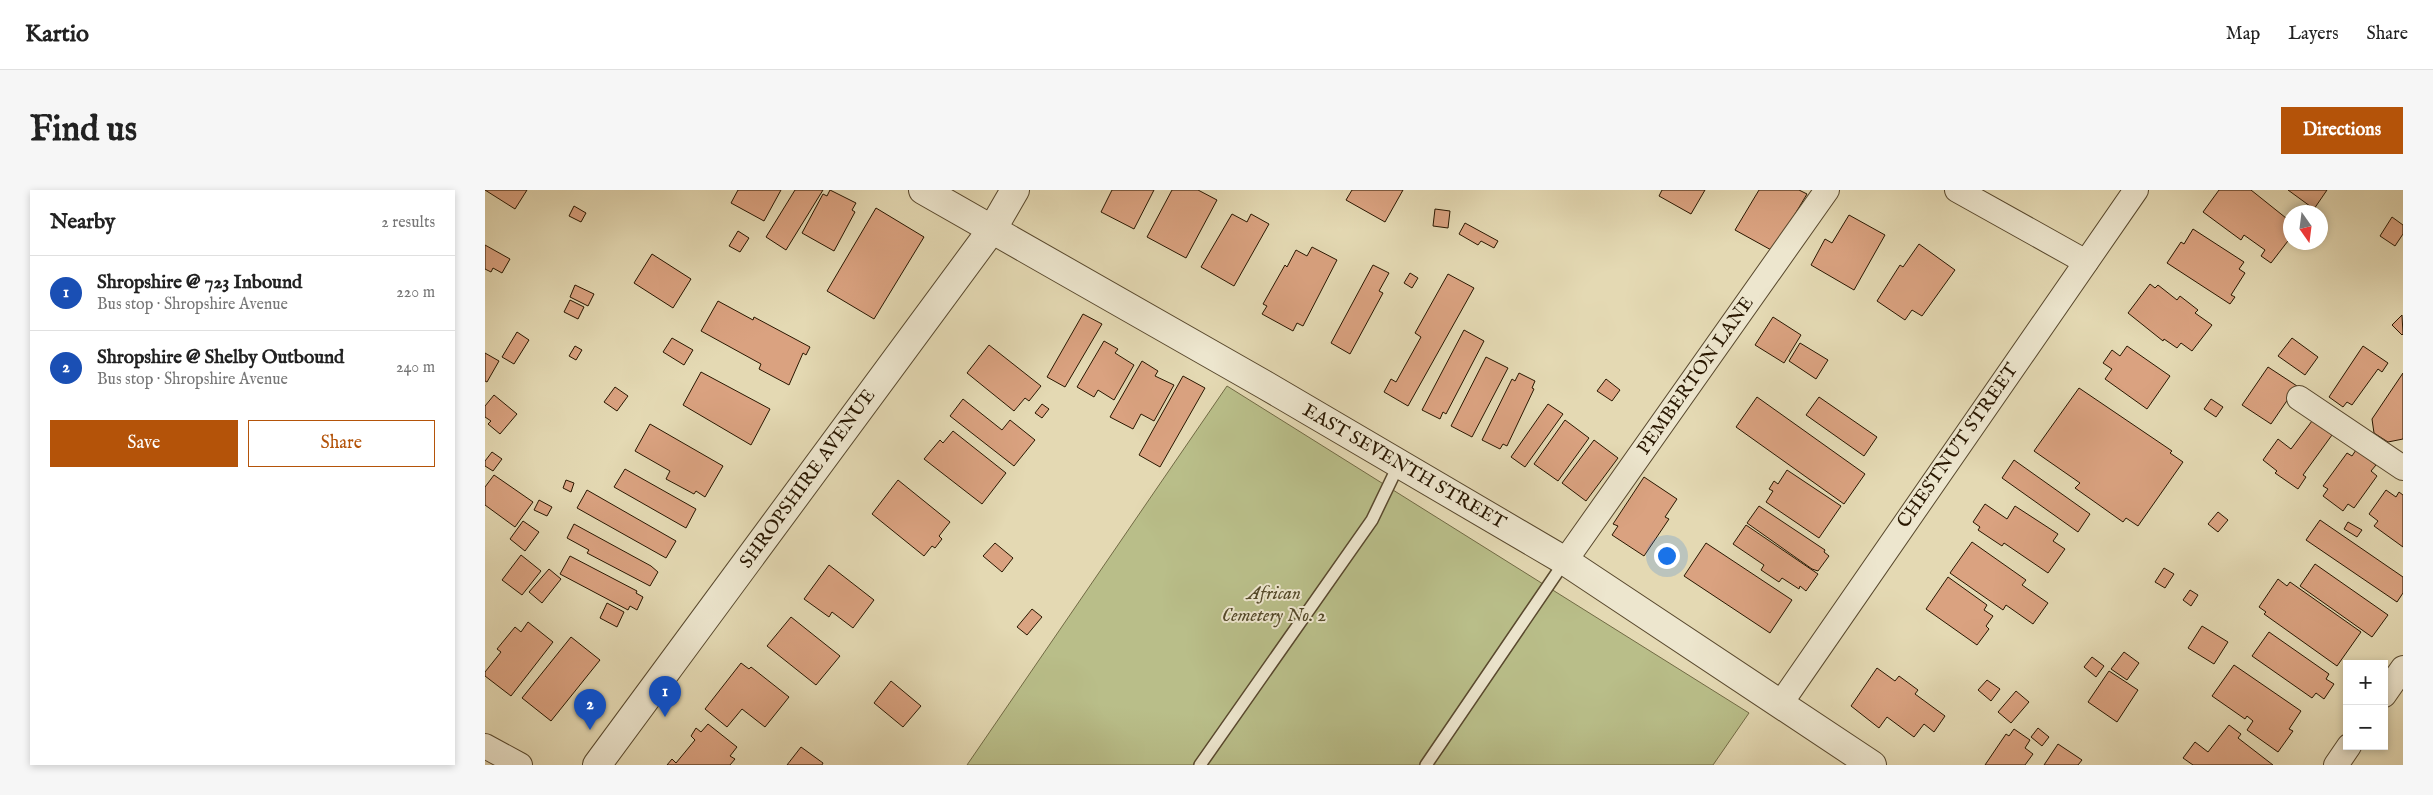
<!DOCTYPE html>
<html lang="en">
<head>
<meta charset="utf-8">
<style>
  body { margin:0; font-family:"IM FELL English",serif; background:#f6f6f6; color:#222 }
  .controls { position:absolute; right:15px; bottom:15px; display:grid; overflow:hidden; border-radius:0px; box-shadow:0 2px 8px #0003 }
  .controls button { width:45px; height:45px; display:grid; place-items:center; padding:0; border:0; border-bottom:1px solid #e0e0e0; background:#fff; color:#222; font:25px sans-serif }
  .compass { position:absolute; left:1798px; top:15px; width:45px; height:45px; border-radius:50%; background:#fff; box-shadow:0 2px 8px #0003; rotate:166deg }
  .you { position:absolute; left:1181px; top:365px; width:18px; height:18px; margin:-12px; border:4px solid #fff; border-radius:50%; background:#1a73e8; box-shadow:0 0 0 8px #1a73e833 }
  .badge { display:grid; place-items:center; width:32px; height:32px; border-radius:50%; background:#b45309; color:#fff; font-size:16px; font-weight:700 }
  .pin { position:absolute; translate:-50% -41px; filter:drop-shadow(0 1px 2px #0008) }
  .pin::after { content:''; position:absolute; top:26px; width:18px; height:15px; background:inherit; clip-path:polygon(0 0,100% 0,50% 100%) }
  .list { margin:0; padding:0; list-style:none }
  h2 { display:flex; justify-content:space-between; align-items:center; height:65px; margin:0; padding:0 20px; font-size:21px }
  h2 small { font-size:16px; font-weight:400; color:#767676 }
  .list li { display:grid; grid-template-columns:32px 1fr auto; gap:15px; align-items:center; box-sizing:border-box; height:75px; padding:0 20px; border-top:1px solid #e0e0e0 }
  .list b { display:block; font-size:19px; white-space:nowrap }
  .list p { margin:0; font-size:16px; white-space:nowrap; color:#767676 }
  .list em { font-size:16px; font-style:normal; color:#767676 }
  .actions { display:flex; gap:10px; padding:15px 20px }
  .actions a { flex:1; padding:11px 0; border:1px solid #b45309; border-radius:0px; text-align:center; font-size:18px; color:#b45309 }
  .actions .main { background:#b45309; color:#fff }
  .map { position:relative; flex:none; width:1918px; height:575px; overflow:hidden; border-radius:0px }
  header { display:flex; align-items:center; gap:30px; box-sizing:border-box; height:70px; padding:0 25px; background:#fff; border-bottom:1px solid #e0e0e0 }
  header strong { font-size:24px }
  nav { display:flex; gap:28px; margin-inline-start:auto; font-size:18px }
  .intro { display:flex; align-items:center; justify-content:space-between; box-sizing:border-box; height:120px; padding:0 30px }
  h1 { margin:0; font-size:35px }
  .button { padding:12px 22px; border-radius:0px; background:#b45309; color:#fff; font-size:18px; font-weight:700 }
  main { display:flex; gap:30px; padding:0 30px }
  aside { flex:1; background:#fff; border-radius:0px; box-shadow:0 2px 8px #0003 }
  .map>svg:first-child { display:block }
</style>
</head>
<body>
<header>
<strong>Kartio</strong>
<nav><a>Map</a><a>Layers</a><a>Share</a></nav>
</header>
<div class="intro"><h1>Find us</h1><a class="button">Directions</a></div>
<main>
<aside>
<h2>Nearby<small>2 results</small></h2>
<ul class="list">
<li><span class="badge" style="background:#1a4fb4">1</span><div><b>Shropshire @ 723 Inbound</b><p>Bus stop · Shropshire Avenue</p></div><em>220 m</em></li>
<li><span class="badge" style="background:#1a4fb4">2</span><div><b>Shropshire @ Shelby Outbound</b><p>Bus stop · Shropshire Avenue</p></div><em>240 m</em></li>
</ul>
<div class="actions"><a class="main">Save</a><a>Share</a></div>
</aside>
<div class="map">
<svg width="1918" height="575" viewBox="0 0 1918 575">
  <rect width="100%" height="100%" fill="#e4d9b3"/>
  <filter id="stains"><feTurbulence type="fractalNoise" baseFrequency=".004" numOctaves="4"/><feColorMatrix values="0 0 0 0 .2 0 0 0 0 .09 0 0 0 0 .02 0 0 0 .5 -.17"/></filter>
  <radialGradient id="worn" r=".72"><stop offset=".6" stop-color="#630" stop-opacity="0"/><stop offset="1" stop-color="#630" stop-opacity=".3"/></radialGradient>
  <polygon fill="#b9be89" stroke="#716a44" points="742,196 1264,523 1228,575 482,575"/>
  <g fill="#daa280" stroke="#291700">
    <polygon points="0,0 42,0 30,19"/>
    <polygon points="253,0 296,0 279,31 246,13"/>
    <polygon points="310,0 338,0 301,60 281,47"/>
    <polygon points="345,0 371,13 367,20 370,22 349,61 317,43 338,4 342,6"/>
    <polygon points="627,0 669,0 649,39 616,22"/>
    <polygon points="687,0 713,0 732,10 701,68 662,47"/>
    <polygon points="867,0 918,0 900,32 861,10"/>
    <polygon points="1177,0 1220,0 1206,24 1174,6"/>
    <polygon points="1274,0 1314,0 1322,4 1288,61 1250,40"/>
    <polygon points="1734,0 1766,0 1806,32 1806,47 1786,73 1776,66 1780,60 1759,45 1756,50 1718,22"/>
    <polygon points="1803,0 1842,0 1829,19"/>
    <polygon points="89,16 101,23 96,32 84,26"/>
    <polygon points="391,18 439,47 389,129 342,101"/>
    <polygon points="950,19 965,21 963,38 948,36"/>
    <polygon points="747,24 762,32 766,24 784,34 749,96 716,77"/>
    <polygon points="1364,25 1400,45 1369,100 1326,75 1340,49 1347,53"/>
    <polygon points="1907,27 1918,35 1918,44 1910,56 1895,46"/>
    <polygon points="980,33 1013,51 1009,58 996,51 993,55 974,44"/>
    <polygon points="1708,39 1759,72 1754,79 1760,83 1746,105 1750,107 1745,114 1682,73 1696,52 1699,54"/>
    <polygon points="253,41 264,48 255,62 244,56"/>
    <polygon points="1434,54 1470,80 1437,126 1427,120 1420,130 1392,111 1415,75 1418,77"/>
    <polygon points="0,55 25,69 17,83 8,78 6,82 0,79"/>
    <polygon points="827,57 852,70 818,136 812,133 808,141 777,124 782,116 778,114 800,75 802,77 811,60 822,66"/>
    <polygon points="167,64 206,89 188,118 149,93"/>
    <polygon points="888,75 904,83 894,101 898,103 865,164 846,153"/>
    <polygon points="925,83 933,88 927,98 919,93"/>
    <polygon points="963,84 989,98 923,216 899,202 906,189 911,192 936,147 930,143"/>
    <polygon points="1665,94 1670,98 1673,95 1692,110 1695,106 1713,120 1710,123 1727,135 1707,161 1696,153 1692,158 1679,149 1678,151 1643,123"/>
    <polygon points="90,95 109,104 103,116 85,107"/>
    <polygon points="85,110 99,117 93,129 79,122"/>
    <polygon points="233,111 268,130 269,127 325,157 321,165 318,163 304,195 274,179 276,174 216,141"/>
    <polygon points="598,124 617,134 580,197 562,187"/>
    <polygon points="1917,125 1918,144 1917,145 1907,135"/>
    <polygon points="1288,127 1316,145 1299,173 1270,155"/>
    <polygon points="979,140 999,151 961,224 958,222 955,229 937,220"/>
    <polygon points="32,142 44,150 29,174 17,167"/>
    <polygon points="187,148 208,160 199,175 178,162"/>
    <polygon points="1807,148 1833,167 1820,185 1793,166"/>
    <polygon points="619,151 633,159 630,163 649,175 629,210 613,200 609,207 592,197"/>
    <polygon points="1315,153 1343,170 1331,189 1304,171"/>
    <polygon points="504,155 556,196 544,211 540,208 529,221 482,183"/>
    <polygon points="90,156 97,160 91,170 84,166"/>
    <polygon points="1642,156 1685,186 1662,219 1620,189 1627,179 1618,173 1627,160 1635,166"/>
    <polygon points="1878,156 1903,173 1897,182 1893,179 1867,215 1862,212 1858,217 1844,207"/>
    <polygon points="0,163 14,171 2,192 0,191"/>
    <polygon points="1001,167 1023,178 987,247 966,236"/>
    <polygon points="657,171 673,181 670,186 689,195 669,231 656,224 648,239 625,227"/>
    <polygon points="1783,177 1812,196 1786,234 1757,215"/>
    <polygon points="216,182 285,219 266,255 198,215"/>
    <polygon points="1034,183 1050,191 1047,198 1049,199 1022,256 1018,254 1015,259 997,250 1027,189 1030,191"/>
    <polygon points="1918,183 1918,249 1903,252 1889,243 1887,229"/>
    <polygon points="698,186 720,198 675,277 654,265"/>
    <polygon points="1121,189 1135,200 1127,211 1112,201"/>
    <polygon points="130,197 143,206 132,221 119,212"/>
    <polygon points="1594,198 1687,261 1685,263 1698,272 1653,336 1641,328 1638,332 1590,298 1595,293 1549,261"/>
    <polygon points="9,205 32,224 15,244 3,234 6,231 0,227 0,216"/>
    <polygon points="1272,207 1380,284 1359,314 1251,237"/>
    <polygon points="1334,207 1392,247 1379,266 1321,225"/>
    <polygon points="478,209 517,240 525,230 550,250 529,276 465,226"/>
    <polygon points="1726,209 1738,217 1731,227 1719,219"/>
    <polygon points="557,214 564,219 557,228 550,223"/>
    <polygon points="1063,214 1078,224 1040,277 1026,267"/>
    <polygon points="1080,230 1104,248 1073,291 1049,274"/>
    <polygon points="1827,231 1847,245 1818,285 1821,287 1813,299 1790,283 1792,281 1778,270 1793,249 1806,259"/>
    <polygon points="165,234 238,276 220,307 211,301 209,304 181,289 185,281 150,261"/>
    <polygon points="468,241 521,283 497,314 439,269 455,250 458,253"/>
    <polygon points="1109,250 1133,268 1101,311 1077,293"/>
    <polygon points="1871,260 1891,275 1886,281 1892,286 1869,318 1863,314 1858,321 1838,306 1843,299 1838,296 1862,263 1867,266"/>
    <polygon points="7,262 17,269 8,281 0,276 0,271"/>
    <polygon points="1529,270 1605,324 1593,342 1517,288"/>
    <polygon points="140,279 211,319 201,338 129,297"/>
    <polygon points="1302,280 1356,316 1334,348 1281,312 1288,301 1284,299 1289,291 1293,294"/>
    <polygon points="9,285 48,312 30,337 0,315 0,297"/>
    <polygon points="1159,287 1192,309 1180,327 1184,329 1159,366 1127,345 1133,336 1128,334"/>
    <polygon points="81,290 89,293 86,302 78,298"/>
    <polygon points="413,290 465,332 454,346 457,349 450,358 447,356 439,366 387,324"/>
    <polygon points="102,300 191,351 181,368 92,318"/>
    <polygon points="1901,300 1911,307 1914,302 1918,305 1918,357 1889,336 1893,331 1884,324"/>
    <polygon points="54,310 67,317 62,326 49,320"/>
    <polygon points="1500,314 1522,329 1530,316 1573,344 1568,351 1580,359 1563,383 1519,353 1517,356 1493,340 1495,337 1488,332"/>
    <polygon points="1274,316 1340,360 1339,362 1344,366 1333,381 1327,379 1262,333"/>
    <polygon points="1733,322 1743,330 1733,342 1723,334"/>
    <polygon points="1835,330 1918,387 1918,403 1912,412 1821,350"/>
    <polygon points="38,331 54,342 40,361 25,349"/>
    <polygon points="1863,332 1877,340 1872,347 1859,339"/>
    <polygon points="89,334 166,376 173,382 165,396 102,363 104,360 82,348"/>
    <polygon points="1261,335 1333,384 1321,401 1315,396 1314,399 1297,388 1294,392 1276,380 1279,375 1248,354"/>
    <polygon points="1487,352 1541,390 1537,395 1563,413 1548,434 1521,415 1518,420 1465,383"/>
    <polygon points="510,353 528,368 517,382 498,366"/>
    <polygon points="1221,353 1307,410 1285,443 1199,386"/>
    <polygon points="36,365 56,381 37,405 17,390"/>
    <polygon points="85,366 152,401 151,403 158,407 152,420 145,416 143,420 75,384"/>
    <polygon points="1830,374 1903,425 1887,447 1815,396"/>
    <polygon points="344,375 389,410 368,438 347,422 344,427 319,409"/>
    <polygon points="1679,378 1689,384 1680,398 1670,392"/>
    <polygon points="64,379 76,389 57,413 44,402"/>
    <polygon points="1463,387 1502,415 1499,420 1508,426 1501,436 1504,439 1492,455 1441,419"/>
    <polygon points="1793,389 1802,396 1805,392 1876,442 1852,476 1779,424 1781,422 1774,417"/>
    <polygon points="1705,400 1713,405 1706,416 1698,410"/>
    <polygon points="122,413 139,422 132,437 115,428"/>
    <polygon points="547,419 557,427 542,445 532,437"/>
    <polygon points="306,427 355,466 331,495 282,456"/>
    <polygon points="43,432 68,452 26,506 0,486 0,482 16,462 12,459 30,437 36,442"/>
    <polygon points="1717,436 1743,452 1729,474 1703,458"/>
    <polygon points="1784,442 1844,484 1841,489 1849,494 1839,509 1831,503 1827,508 1767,466"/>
    <polygon points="86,447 115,470 66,531 37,508"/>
    <polygon points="1639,462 1654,473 1642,490 1626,479"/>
    <polygon points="1607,467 1619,476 1611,487 1599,477"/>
    <polygon points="256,473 264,479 266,477 304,507 280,537 257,519 242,537 220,519"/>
    <polygon points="1749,475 1816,521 1804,539 1808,541 1793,562 1762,540 1768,531 1762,526 1760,529 1727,506"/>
    <polygon points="1392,478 1410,491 1414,486 1433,500 1430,504 1460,526 1449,542 1439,534 1429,547 1402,527 1394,538 1366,516"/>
    <polygon points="1624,481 1653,500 1632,532 1603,512"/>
    <polygon points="1502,490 1515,499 1506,511 1493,500"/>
    <polygon points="406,491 436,516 418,537 389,513"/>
    <polygon points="1531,501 1544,512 1526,533 1513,522"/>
    <polygon points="223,534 252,557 245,566 250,569 245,575 182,575 187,569 191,573 210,550 206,546 211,538 216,542"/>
    <polygon points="1744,535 1756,544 1753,548 1788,575 1708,575 1698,568 1710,552 1723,562"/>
    <polygon points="1553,538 1564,547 1557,556 1546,547"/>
    <polygon points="1529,539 1545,550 1540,558 1548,564 1540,575 1500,575 1521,544 1524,546"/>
    <polygon points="1573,554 1597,570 1593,575 1559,575"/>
    <polygon points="316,557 338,573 337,575 302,575"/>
  </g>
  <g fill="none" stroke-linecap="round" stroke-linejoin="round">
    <defs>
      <g id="service">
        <polyline points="715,575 887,330 914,274"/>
        <polyline points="941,575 1080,371"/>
      </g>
      <g id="minor">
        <polyline points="1472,0 1601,72"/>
        <polyline points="1814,208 1918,278"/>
        <polyline points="1080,371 1342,0"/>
        <polyline points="1899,505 1918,478"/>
        <polyline points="1296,513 1651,0"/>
        <polyline points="0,556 35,575"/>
        <polyline points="1851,575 1864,556"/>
      </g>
      <g id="tertiary">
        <polyline points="438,0 780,195 1080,371 1387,575"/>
        <polyline points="112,575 508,38 530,0"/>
      </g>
    </defs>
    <use href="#service" stroke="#58482d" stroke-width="14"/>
    <use href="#minor" stroke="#58482d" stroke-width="26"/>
    <use href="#tertiary" stroke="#58482d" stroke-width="30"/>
    <use href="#service" stroke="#ede6ce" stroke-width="11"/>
    <use href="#minor" stroke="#ede6ce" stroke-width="24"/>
    <use href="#tertiary" stroke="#ede6ce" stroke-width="28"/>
  </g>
  <g text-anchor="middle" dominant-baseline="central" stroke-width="4" stroke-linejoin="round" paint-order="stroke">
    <g font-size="19" fill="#291700" stroke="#ede6ce">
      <text transform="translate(1211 186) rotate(-55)">PEMBERTON LANE</text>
      <text transform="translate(1473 256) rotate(-55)">CHESTNUT STREET</text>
      <text transform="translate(919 277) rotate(30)">EAST SEVENTH STREET</text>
      <text transform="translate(323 289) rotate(-54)">SHROPSHIRE AVENUE</text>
    </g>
    <g font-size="19" font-style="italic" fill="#544929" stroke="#ede6ce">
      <text x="789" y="404">African<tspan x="789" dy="22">Cemetery No. 2</tspan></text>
    </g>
  </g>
  <rect width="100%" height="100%" filter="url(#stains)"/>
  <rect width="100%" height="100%" fill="url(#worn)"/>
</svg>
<div class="controls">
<button>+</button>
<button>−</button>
</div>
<svg class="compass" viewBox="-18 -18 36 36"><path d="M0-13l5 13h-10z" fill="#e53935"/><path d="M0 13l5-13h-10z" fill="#767676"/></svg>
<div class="you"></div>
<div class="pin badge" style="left:180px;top:527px;background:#1a4fb4">1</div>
<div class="pin badge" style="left:105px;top:540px;background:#1a4fb4">2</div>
</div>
</main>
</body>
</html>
